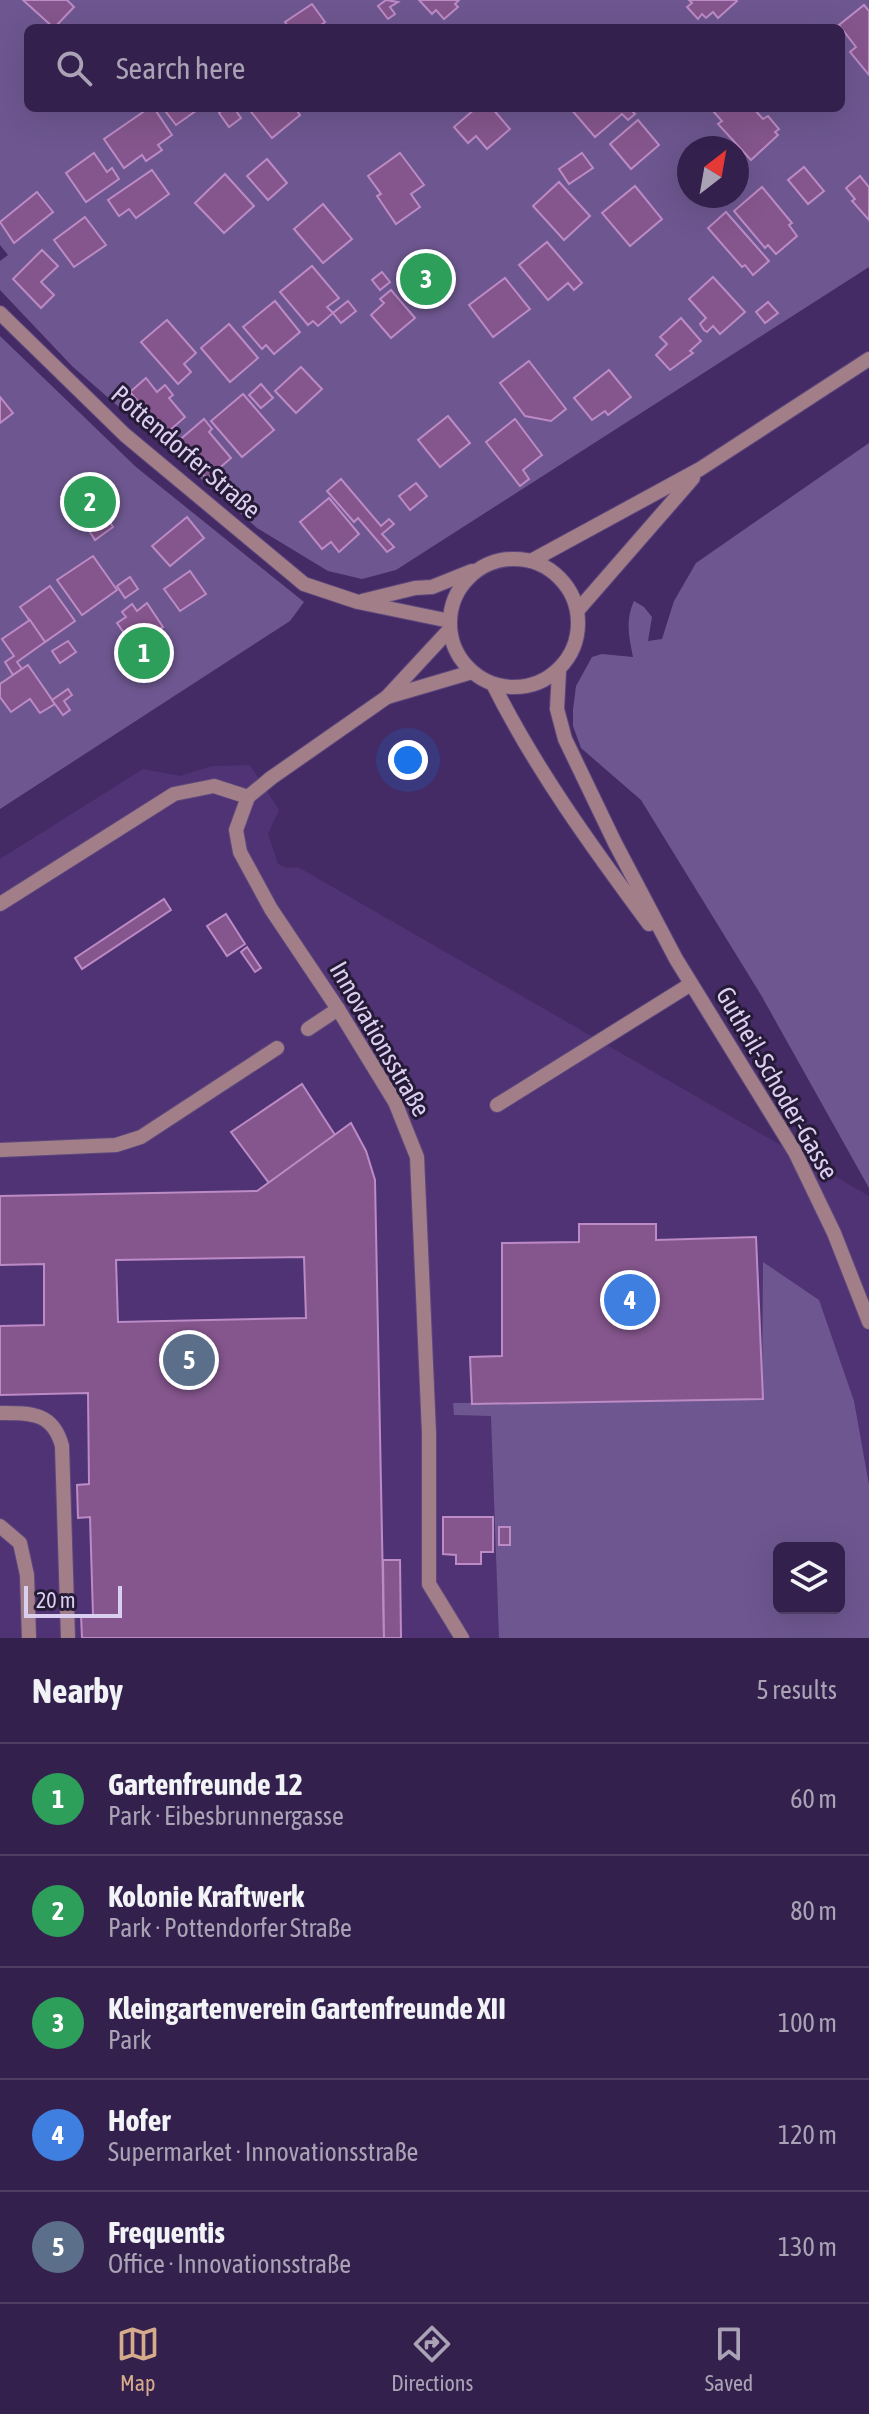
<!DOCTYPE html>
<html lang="en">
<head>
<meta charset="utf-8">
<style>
  body { margin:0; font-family:"Asap Condensed",sans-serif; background:#3e2d56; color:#f1f3f6 }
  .controls { position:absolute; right:24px; bottom:24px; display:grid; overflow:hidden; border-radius:12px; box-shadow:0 8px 32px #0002 }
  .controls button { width:72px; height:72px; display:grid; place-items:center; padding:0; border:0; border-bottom:2px solid #4e3e64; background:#33204c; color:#f1f3f6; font:40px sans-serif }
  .compass { position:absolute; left:677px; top:136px; width:72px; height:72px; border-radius:50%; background:#33204c; box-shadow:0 8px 32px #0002; rotate:31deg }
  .scale { position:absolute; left:24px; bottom:20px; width:98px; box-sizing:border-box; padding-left:8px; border:4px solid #dacef1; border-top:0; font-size:22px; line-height:28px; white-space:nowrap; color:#dacef1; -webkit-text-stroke:6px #261b36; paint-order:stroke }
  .you { position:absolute; left:408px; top:760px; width:28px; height:28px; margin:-20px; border:6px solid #fff; border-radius:50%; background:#1a73e8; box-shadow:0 0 0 12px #1a73e833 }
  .badge { display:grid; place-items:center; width:52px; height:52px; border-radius:50%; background:#d6ab8b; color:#fff; font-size:26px; font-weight:700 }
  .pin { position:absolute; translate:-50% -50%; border:4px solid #fff; box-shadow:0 2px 8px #0006 }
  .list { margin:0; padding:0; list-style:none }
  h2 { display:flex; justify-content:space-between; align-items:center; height:104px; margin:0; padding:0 32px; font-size:34px }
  h2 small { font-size:26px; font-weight:400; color:#a9a3b5 }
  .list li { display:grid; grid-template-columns:52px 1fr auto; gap:24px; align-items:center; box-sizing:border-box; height:112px; padding:0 32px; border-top:2px solid #4e3e64 }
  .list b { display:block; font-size:30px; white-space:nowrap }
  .list p { margin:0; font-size:26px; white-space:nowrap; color:#a9a3b5 }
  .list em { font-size:26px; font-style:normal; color:#a9a3b5 }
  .icon { flex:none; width:44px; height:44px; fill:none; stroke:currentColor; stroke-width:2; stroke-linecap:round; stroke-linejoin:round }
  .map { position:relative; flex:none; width:869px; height:1638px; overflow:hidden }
  .search { position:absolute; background:#33204c; box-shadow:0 8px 32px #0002; left:24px; right:24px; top:24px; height:88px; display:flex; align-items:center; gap:20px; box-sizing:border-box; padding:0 28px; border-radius:12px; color:#a9a3b5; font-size:30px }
  .sheet { height:664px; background:#33204c }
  nav { display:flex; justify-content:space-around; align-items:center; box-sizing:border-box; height:112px; border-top:2px solid #4e3e64; background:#33204c; font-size:22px; color:#a9a3b5 }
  nav a { display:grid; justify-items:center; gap:4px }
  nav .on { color:#d6ab8b }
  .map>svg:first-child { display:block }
</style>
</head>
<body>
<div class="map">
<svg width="869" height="1638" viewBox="0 0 869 1638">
  <rect width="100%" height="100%" fill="#442b65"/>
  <path fill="#4f3374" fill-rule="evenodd" d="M 250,765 L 279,810 L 268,834 L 278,864 L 287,868 L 298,867 L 869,1196 L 869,1638 L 0,1638 L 0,859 L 143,769 L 180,776 L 212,766 ZM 779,1548 L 839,1548 L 839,1608 L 779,1608 Z"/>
  <g fill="#6e5790" fill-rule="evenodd">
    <path d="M 0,0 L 869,0 L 869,267 L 396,570 L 362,579 L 328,571 L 257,528 L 72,366 L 0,290 L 0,261 L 8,255 L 0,245 ZM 28,28 L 841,28 L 841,108 L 28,108 ZM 689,148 L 737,148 L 737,196 L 689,196 Z"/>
    <polygon points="0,336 136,467 304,602 290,621 0,809"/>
    <path d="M 869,443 L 869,1188 L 761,995 L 641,800 L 581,748 L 573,726 L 573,710 L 576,686 L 592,657 L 602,654 L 633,657 C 629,637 625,621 634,601 L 644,607 L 652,617 L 648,641 L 662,639 L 674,601 L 696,563 Z"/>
    <path d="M 763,1262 L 819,1300 L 854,1401 L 869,1485 L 869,1638 L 499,1638 L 491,1416 L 454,1415 L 453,1403 L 762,1399 ZM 779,1548 L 839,1548 L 839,1608 L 779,1608 Z"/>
  </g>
  <g fill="#85568d" stroke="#bc8ac5" stroke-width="2" fill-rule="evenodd">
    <polygon points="23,0 67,0 74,7 54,28"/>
    <polygon points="386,0 398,2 390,7 395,14 388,19 378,6"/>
    <polygon points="419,0 459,0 455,4 458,7 444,19 436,10 432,14"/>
    <polygon points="689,0 736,0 737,1 718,18 713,12 706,18 702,14 698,19 687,7 692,3"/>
    <polygon points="312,4 325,22 317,28 289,28 285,22"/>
    <polygon points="864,5 869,11 869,75 850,52 856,47 839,25"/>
    <polygon points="149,108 154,108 172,135 158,145 162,150 146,161 142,155 124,168 104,139"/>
    <polygon points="163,108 200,108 176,125"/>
    <polygon points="225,108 234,108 241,118 229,127 219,113"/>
    <polygon points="248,108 295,108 300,115 272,138"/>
    <polygon points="476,108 492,108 510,129 487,149 476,136 468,143 454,127"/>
    <polygon points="570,108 629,108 635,114 628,120 622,114 595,137"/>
    <polygon points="716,108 753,108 763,119 768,116 779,129 775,132 778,135 751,160 718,124 722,121 713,111"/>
    <polygon points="638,120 659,145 631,169 610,144"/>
    <polygon points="94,153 107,172 112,168 119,179 86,202 66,173"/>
    <polygon points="400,153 424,185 411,194 420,207 396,224 377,196 381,194 368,176"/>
    <polygon points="582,153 593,168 569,184 559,169"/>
    <polygon points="267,159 287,183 268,200 247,176"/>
    <polygon points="804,167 824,191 808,204 788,180"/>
    <polygon points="152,170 169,194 136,218 129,209 119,216 108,200"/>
    <polygon points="225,174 254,206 224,233 195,203"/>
    <polygon points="860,176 869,187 869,220 852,201 855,199 846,188"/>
    <polygon points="559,182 590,216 564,240 533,206"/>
    <polygon points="635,186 662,219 630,246 602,213"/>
    <polygon points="762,187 792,223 789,225 797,236 776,254 768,245 765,248 734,211"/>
    <polygon points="37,192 53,212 14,243 0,222"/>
    <polygon points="323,204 352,239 323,263 294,229"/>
    <polygon points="726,212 769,261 753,275 745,265 742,267 708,228"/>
    <polygon points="85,217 106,245 74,267 54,240"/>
    <polygon points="547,242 582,283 574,290 568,283 548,300 519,265"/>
    <polygon points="42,250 58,266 41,282 54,295 41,308 13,279"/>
    <polygon points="312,266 339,298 327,307 333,313 318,326 313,321 308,325 280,292"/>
    <polygon points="420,268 428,279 418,287 409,275"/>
    <polygon points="382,272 390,282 380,290 372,280"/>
    <polygon points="713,277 745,312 720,334 713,326 707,332 704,330 700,324 706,318 689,299"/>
    <polygon points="505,278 530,309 493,337 469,305"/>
    <polygon points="391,290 415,318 391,338 371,315 384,303 380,299"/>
    <polygon points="275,301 300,332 274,354 266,345 262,349 243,327"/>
    <polygon points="348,301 356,311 341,323 333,313"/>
    <polygon points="768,302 778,313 765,323 756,312"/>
    <polygon points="681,318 701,341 690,351 693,353 670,370 656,355 667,344 660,337"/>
    <polygon points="167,320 196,353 184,364 191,372 178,384 141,342"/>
    <polygon points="229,324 258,358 230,382 201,348"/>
    <polygon points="529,361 566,409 551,421 525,416 500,383"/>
    <polygon points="301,367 322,389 296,413 275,391"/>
    <polygon points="609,370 631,397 608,415 605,411 592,420 574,398"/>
    <polygon points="146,378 157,392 165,385 173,395 169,398 185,417 169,431 173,436 163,444 153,432 160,427 130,392"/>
    <polygon points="261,384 273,398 261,408 249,395"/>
    <polygon points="243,394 274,430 242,457 211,421"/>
    <polygon points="0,397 13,413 0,423"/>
    <polygon points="448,416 470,443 440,467 418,440"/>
    <polygon points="204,419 212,429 209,432 231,458 207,479 176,443"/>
    <polygon points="515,419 542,455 523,470 529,479 520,486 486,442"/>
    <polygon points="341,479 381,526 389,519 394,524 382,534 394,547 387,552 358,518 354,522 327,491"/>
    <polygon points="86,480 108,511 104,513 113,527 95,540 86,526 83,528 61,497"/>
    <polygon points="416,483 427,496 410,510 399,496"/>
    <polygon points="329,498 359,534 339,552 331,542 322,549 300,522"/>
    <polygon points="187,517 204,538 170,566 152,546"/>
    <polygon points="93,556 117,590 82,615 57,580"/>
    <polygon points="190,571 206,594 180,611 164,589"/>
    <polygon points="130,577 138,589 125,598 117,586"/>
    <polygon points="50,586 75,621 45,642 20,607"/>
    <polygon points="147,603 163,627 134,647 117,623 126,617 122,612 132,604 137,611"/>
    <polygon points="30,620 45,642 17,662 22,669 13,675 5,662 14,656 2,639"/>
    <polygon points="68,641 76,652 60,663 52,651"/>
    <polygon points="28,665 55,704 40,713 30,699 11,712 0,697 0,684"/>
    <polygon points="68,689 72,695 64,701 70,710 63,715 52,700"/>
    <polygon points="164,899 171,910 82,969 75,958"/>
    <polygon points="226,914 245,944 227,956 207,926"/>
    <polygon points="247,947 261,968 255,972 241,952"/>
    <polygon points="302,1084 335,1135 269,1183 231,1132"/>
    <path d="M 351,1123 L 366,1151 L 375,1180 L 384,1638 L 82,1638 L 81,1615 L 93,1615 L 90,1517 L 78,1518 L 77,1485 L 89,1484 L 88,1393 L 0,1395 L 0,1326 L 44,1325 L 44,1264 L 0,1265 L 0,1196 L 257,1191 ZM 304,1257 L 306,1318 L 118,1322 L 116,1260 Z"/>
    <polygon points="579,1224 656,1224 656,1240 756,1237 763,1399 472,1404 470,1357 502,1356 502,1243 579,1242"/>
    <polygon points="443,1517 493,1517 493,1552 481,1552 481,1564 456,1564 456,1555 443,1554"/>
    <rect x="499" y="1527" width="11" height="18"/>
    <polygon points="383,1560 400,1560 401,1638 384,1638"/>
  </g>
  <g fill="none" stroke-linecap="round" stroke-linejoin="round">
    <defs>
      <g id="minor">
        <polyline points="0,313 125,435 304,584 358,602 450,621"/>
        <circle cx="514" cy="623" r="64"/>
        <polyline points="531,561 700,469 869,359"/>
        <polyline points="362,601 415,588 432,587 472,571"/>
        <polyline points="578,610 693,478"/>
        <polyline points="450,629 387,697 271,778 248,797 236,830 240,852 271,909 338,1009 395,1102 417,1157 429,1433 429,1584 462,1638"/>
        <polyline points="559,671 557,709 565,739 615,843 676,959 795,1152 834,1233 869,1322"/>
        <path d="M 493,684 C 536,770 592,847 649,924"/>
        <polyline points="387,697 472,672"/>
        <polyline points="0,904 174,794 214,786 248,797"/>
        <polyline points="308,1029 338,1009"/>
        <polyline points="497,1105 691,984"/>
        <polyline points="0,1150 116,1145 141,1137 277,1048"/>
        <path d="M 0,1413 C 30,1413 53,1412 62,1446 L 68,1638"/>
        <polyline points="0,1526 20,1543 27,1575 29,1638"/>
      </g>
    </defs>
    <use href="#minor" stroke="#5f487e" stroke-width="16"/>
    <use href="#minor" stroke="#a27f88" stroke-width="14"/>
  </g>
  <g text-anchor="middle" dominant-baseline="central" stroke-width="6" stroke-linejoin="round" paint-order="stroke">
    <g font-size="26" fill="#dacef1" stroke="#261b36">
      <text transform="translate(186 452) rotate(41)">Pottendorfer Straße</text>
      <text transform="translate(380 1039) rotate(60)">Innovationsstraße</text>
      <text transform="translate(777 1083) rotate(60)">Gutheil-Schoder-Gasse</text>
    </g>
  </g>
</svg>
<div class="controls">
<button><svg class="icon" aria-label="layers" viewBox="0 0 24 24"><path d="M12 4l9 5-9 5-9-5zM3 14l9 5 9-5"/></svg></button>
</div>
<svg class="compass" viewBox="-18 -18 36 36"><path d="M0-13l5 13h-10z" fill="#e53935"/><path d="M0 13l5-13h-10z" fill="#a9a3b5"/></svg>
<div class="scale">20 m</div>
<div class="you"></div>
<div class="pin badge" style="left:144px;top:653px;background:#2e9e5b">1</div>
<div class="pin badge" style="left:90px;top:502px;background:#2e9e5b">2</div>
<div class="pin badge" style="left:426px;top:279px;background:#2e9e5b">3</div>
<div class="pin badge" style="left:630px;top:1300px;background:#3f7fe0">4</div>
<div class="pin badge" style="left:189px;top:1360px;background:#5c6f8a">5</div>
<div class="search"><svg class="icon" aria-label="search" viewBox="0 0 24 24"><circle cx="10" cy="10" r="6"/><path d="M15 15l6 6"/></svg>Search here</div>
</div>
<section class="sheet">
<h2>Nearby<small>5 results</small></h2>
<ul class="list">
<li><span class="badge" style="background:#2e9e5b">1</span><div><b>Gartenfreunde 12</b><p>Park · Eibesbrunnergasse</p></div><em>60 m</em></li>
<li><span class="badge" style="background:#2e9e5b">2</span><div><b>Kolonie Kraftwerk</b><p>Park · Pottendorfer Straße</p></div><em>80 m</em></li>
<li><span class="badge" style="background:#2e9e5b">3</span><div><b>Kleingartenverein Gartenfreunde XII</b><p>Park</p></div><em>100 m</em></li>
<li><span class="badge" style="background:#3f7fe0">4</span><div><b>Hofer</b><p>Supermarket · Innovationsstraße</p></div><em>120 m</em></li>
<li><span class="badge" style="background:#5c6f8a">5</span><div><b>Frequentis</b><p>Office · Innovationsstraße</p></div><em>130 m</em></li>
</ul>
</section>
<nav>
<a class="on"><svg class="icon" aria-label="map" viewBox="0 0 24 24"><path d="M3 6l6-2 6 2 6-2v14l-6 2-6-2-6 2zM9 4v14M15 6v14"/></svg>Map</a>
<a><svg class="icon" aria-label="directions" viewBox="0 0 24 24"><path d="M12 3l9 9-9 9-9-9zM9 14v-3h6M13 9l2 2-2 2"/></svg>Directions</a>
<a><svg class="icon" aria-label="saved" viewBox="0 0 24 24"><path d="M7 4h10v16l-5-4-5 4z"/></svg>Saved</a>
</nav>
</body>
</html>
